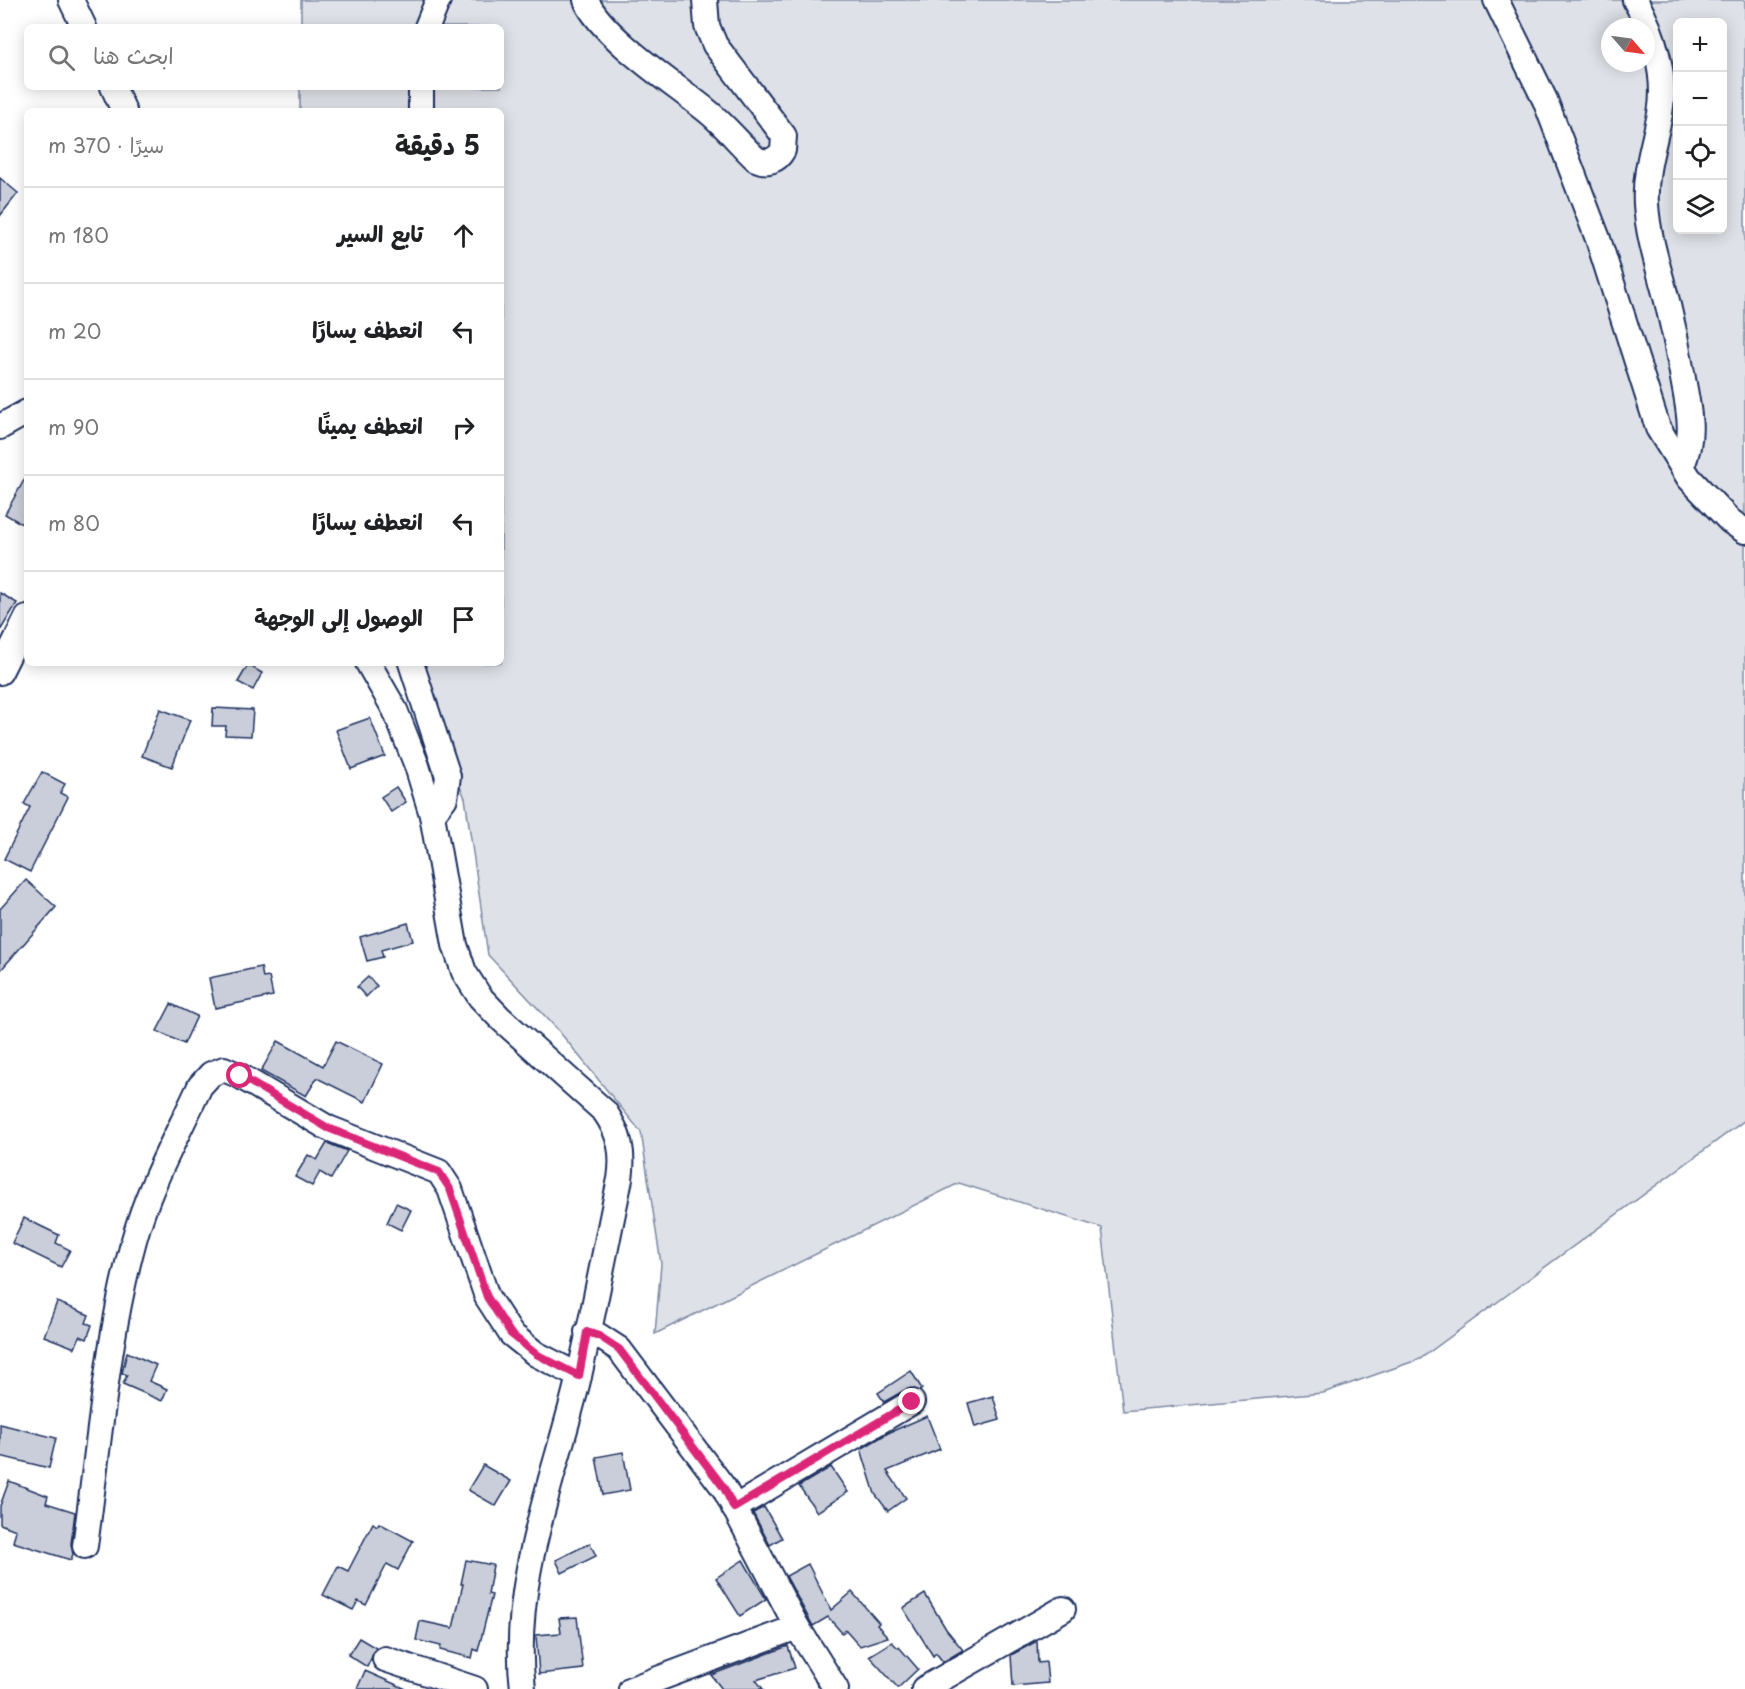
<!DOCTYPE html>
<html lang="ar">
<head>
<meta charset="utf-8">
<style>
  body { margin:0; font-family:"Playpen Sans","Playpen Sans Arabic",sans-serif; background:#f2f2f2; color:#202124; direction:rtl }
  .controls { position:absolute; right:18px; top:18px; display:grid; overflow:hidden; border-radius:9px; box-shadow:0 3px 15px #0003 }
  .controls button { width:54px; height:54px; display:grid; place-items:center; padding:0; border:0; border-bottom:2px solid #e0e0e0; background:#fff; color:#202124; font:30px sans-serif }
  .compass { position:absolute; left:1601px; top:18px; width:54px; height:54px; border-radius:50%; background:#fff; box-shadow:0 3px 15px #0003; rotate:118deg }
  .stop { position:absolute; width:18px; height:18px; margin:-14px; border:4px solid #db2777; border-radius:50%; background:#fff }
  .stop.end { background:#db2777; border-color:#fff; box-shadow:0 2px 6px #0008 }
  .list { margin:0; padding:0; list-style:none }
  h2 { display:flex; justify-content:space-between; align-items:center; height:78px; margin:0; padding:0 24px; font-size:26px }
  h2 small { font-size:20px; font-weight:400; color:#757577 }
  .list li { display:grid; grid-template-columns:39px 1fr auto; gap:18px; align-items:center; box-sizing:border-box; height:96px; padding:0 24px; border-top:2px solid #e0e0e0 }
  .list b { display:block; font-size:22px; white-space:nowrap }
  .list em { font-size:20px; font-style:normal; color:#757577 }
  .icon { flex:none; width:33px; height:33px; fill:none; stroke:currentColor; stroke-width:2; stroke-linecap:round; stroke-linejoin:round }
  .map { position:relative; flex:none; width:1745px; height:1689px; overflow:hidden; direction:ltr }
  .search { position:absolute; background:#fff; box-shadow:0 3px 15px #0003; left:24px; top:24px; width:480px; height:66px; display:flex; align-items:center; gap:15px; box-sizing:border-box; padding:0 21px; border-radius:9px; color:#757577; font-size:22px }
  .panel { position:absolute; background:#fff; box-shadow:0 3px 15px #0003; left:24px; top:108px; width:480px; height:558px; border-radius:9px; direction:rtl }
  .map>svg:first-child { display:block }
</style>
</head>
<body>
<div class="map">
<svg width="1745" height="1689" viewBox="0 0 1745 1689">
  <rect width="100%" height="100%" fill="#fff"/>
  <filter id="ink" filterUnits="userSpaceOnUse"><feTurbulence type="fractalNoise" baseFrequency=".0167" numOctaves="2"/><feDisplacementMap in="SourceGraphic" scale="12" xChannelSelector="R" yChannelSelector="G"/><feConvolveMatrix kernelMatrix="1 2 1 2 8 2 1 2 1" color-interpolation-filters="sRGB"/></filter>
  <g filter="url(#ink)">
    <path fill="#dee1e7" stroke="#7c88a2" stroke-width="1.5" fill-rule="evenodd" d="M 301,0 L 1745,0 L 1745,1120 L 1420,1359 L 1323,1393 L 1123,1411 L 1102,1228 L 959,1183 L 655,1334 L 661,1264 L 641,1132 L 558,1030 L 488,955 L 465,798 L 433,724 L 413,663 L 501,663 L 501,111 L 300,111 L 300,87 L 501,87 L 501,27 L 301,27 ZM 1678,22 L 1722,22 L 1722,230 L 1678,230 ZM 1610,27 L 1646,27 L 1646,63 L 1610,63 Z"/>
    <g fill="#caceda" stroke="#1b2f5e" stroke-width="1.5">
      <polygon points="0,178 18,193 0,216"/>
      <polygon points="27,475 27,527 5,514"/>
      <polygon points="0,593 17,603 0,631"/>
      <polygon points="248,665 262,673 253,690 238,682"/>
      <polygon points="213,708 253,710 251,736 225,735 226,726 212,726"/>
      <polygon points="160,709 190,720 172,767 142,756"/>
      <polygon points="370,718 385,756 351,769 336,730"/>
      <polygon points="42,772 65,784 60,793 68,797 30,872 4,859 30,807 24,804"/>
      <polygon points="396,787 406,802 391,812 381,797"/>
      <polygon points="26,880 56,907 0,971 0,909"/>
      <polygon points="408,923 413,941 381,950 383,957 367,961 360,937"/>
      <polygon points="261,967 263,978 269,977 273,996 215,1008 209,978"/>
      <polygon points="368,977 377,986 366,997 357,987"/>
      <polygon points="171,1004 197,1016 184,1044 157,1031"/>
      <polygon points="278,1041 323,1066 336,1041 383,1064 365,1102 317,1078 306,1096 261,1071"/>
      <polygon points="327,1143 347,1151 331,1179 320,1172 312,1186 295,1177 308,1155 317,1160"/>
      <polygon points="396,1203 411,1210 401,1230 387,1223"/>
      <polygon points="24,1218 59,1235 56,1243 70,1250 61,1267 12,1243"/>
      <polygon points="57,1302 89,1315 86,1323 92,1325 87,1339 80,1336 75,1348 44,1336"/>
      <polygon points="127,1352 156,1365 149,1381 167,1389 162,1401 123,1384 127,1375 122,1373"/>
      <polygon points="911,1371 922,1389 920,1391 911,1388 905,1390 884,1402 878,1393"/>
      <polygon points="993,1396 1000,1420 975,1427 968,1403"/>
      <polygon points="927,1416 940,1449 887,1471 906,1498 888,1511 875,1494 861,1449 888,1433"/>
      <polygon points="0,1424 56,1438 49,1468 0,1456"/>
      <polygon points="623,1452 630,1490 603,1495 596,1457"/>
      <polygon points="483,1465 511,1481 496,1506 468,1490"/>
      <polygon points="831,1467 848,1492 817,1512 799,1486"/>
      <polygon points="9,1481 48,1496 46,1503 75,1512 71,1544 73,1554 71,1560 13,1542 16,1530 0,1524 0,1506"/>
      <polygon points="764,1507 782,1538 770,1545 753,1513"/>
      <polygon points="373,1523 377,1526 379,1523 413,1541 398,1570 387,1564 366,1605 358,1601 353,1610 323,1595 338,1566 348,1571"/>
      <polygon points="590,1543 596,1556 562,1573 556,1560"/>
      <polygon points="466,1560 493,1565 488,1594 492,1595 478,1651 474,1649 472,1658 440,1650 441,1646 416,1640 420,1621 453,1628 463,1584 461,1584"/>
      <polygon points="743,1560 766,1599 740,1616 716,1578"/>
      <polygon points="808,1564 831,1610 852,1592 879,1623 877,1625 888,1637 860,1646 846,1630 842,1633 828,1617 813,1626 786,1576"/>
      <polygon points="925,1594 946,1629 963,1650 943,1662 936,1653 933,1656 903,1608"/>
      <polygon points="577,1617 583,1669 539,1674 536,1635 561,1633 559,1618"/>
      <polygon points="359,1638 376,1648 367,1667 348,1655"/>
      <polygon points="1037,1641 1038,1663 1046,1662 1048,1683 1013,1686 1011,1655"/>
      <polygon points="892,1642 898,1648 899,1647 918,1669 898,1688 869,1656"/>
      <polygon points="788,1646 795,1668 756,1680 763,1689 722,1689 711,1675"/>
      <polygon points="365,1671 406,1689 357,1689"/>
    </g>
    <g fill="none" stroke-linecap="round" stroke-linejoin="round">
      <defs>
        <g id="minor">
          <polyline points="71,0 84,27"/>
          <path d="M 586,0 C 601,36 674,84 706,110 C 724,124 739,143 756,159 C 767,164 777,161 783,150 L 784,136 L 715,45 L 707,26 L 705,0"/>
          <polyline points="1496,0 1545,100 1598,239 1658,428 1689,478 1730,521 1745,531"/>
          <path d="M 1635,0 C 1654,33 1667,76 1660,114 C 1654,144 1644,173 1646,204 C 1648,237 1659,269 1667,301 C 1673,325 1678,349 1682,373 C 1688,408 1696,433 1682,466"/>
          <polyline points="427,27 438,0"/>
          <polyline points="113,87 124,111"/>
          <polyline points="421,87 421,111"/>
          <polyline points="0,427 27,412"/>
          <path d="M 368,663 L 395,710 L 417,766 L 432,815 L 455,945 L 464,972 L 480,997 L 500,1018 L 605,1112 C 620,1134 624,1153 620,1179 C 606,1245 594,1311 579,1376 C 555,1478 510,1582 523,1689"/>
          <polyline points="411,663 448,776 445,798 432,815"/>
          <polyline points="0,672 27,618"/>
          <polyline points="587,1332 599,1336 619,1349 724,1488 797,1627 836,1689"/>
          <polyline points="734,1508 912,1402"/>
          <path d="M 85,1546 C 99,1446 107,1338 134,1240 C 148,1187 177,1136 200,1086 L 211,1074 L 224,1069 L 240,1076 L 328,1128 L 439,1172 L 450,1189 L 487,1297 L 511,1334 L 536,1354 L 579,1376"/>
          <polyline points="385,1659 475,1689"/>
          <polyline points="631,1689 797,1627"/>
          <polyline points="924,1689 1063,1609"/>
        </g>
      </defs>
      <use href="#minor" stroke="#1b2f5e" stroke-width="28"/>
      <use href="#minor" stroke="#fff" stroke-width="24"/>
    </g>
  </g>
  <g fill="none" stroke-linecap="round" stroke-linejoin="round" filter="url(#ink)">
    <polyline stroke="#db2777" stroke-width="8" points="240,1076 328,1128 439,1172 450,1189 487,1297 511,1334 536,1354 579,1376 587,1332 599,1336 619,1349 724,1488 734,1508 912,1402"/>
  </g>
</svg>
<div class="controls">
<button>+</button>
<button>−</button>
<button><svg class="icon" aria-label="locate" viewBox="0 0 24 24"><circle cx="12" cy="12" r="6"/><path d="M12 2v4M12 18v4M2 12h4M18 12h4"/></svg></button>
<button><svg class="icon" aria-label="layers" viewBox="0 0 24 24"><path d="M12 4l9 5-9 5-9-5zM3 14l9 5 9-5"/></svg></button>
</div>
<svg class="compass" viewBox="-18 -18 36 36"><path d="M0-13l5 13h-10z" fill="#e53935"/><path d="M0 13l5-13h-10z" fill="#757577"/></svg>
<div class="stop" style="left:240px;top:1076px"></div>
<div class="stop end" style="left:912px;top:1402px"></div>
<div class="search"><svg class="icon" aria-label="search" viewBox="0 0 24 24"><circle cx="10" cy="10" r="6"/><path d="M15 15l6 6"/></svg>ابحث هنا</div>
<section class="panel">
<h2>5 دقيقة<small>سيرًا · 370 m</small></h2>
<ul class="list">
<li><svg class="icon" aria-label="ahead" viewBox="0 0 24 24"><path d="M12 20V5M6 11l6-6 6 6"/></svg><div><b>تابع السير</b></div><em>180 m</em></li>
<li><svg class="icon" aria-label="left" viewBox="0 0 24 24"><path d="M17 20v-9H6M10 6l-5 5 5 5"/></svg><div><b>انعطف يسارًا</b></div><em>20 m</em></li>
<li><svg class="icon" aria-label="right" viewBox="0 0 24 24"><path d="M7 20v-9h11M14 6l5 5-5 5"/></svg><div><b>انعطف يمينًا</b></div><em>90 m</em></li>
<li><svg class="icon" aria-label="left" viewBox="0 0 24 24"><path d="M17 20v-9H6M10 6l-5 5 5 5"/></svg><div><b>انعطف يسارًا</b></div><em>80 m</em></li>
<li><svg class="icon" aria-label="arrive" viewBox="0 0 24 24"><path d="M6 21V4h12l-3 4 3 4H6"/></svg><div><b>الوصول إلى الوجهة</b></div></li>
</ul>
</section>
</div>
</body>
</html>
